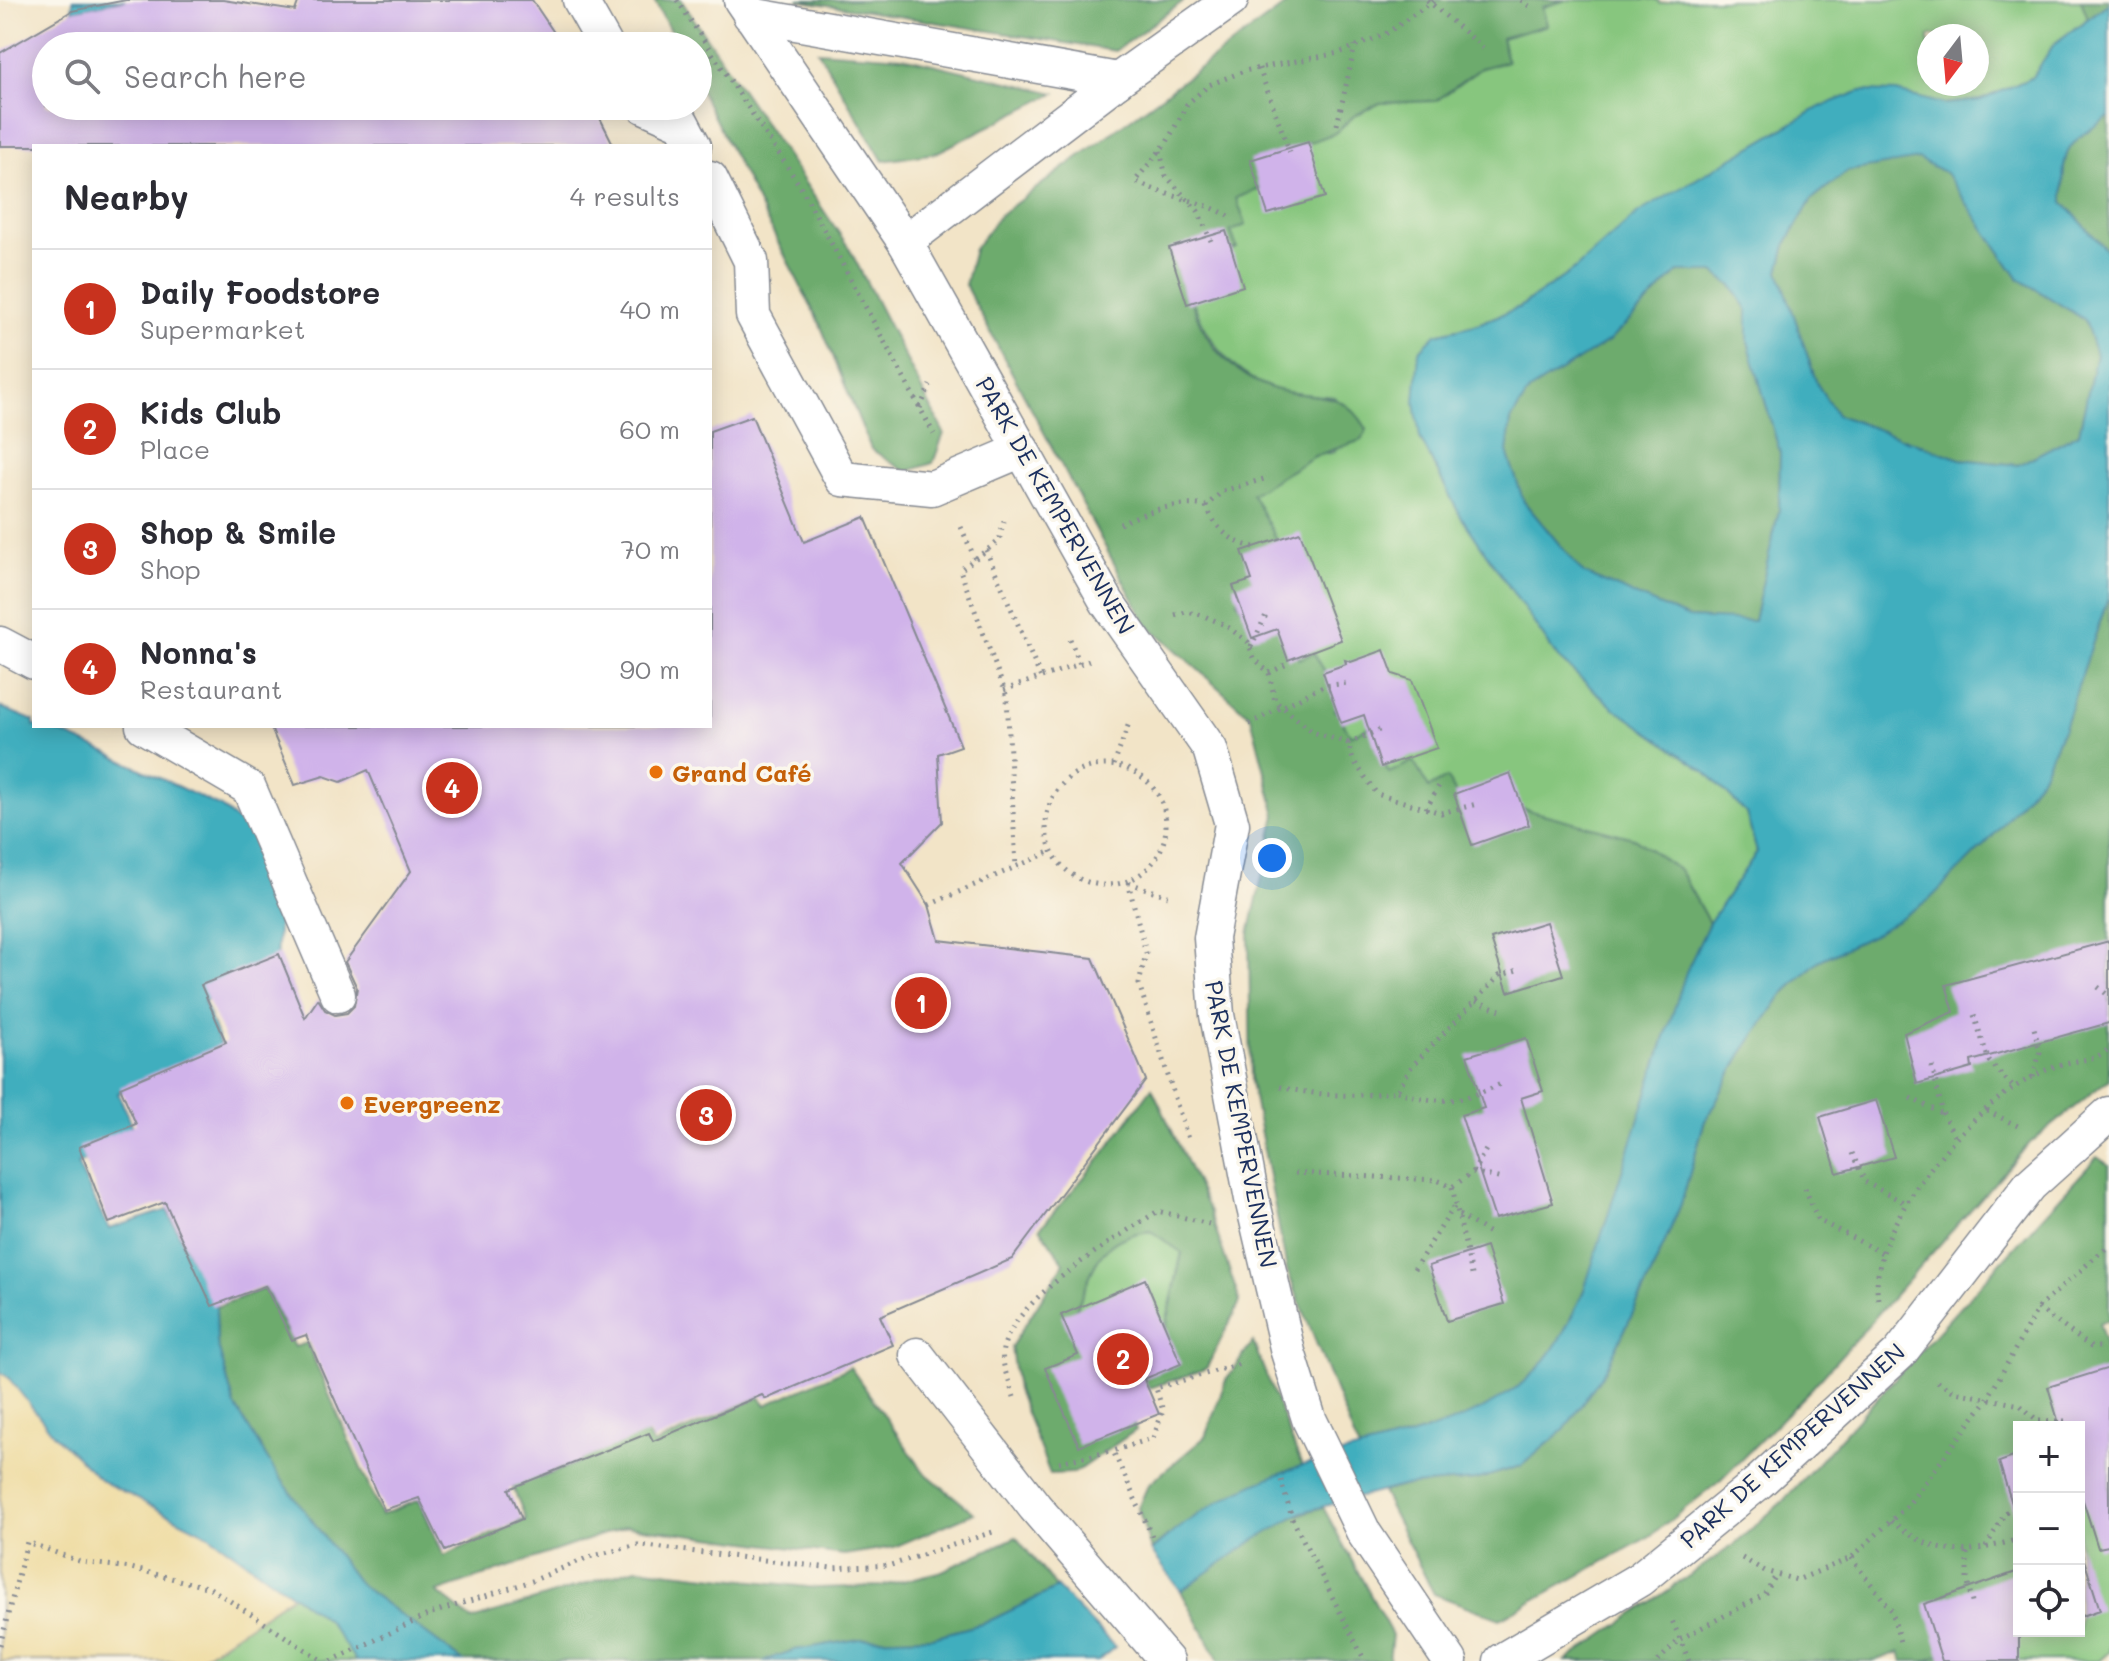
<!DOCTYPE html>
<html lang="en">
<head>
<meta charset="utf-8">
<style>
  body { margin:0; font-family:Mali,sans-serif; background:#f2f2f3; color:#2b2b33 }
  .controls { position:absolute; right:24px; bottom:24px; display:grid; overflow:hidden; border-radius:0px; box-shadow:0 4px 20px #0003 }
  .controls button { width:72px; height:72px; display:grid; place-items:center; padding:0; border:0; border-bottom:2px solid #e1e1e2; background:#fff; color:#2b2b33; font:40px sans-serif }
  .compass { position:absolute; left:1917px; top:24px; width:72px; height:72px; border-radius:50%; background:#fff; box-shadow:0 4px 20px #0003; rotate:196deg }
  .you { position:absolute; left:1272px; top:858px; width:28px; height:28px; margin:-20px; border:6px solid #fff; border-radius:50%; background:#1a73e8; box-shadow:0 0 0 12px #1a73e833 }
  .badge { display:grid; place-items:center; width:52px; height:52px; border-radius:50%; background:#c8321e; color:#fff; font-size:26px; font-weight:700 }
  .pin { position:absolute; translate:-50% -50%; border:4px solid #fff; box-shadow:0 2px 8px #0006 }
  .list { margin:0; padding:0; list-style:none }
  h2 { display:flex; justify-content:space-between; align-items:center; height:104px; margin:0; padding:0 32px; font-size:34px }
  h2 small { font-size:26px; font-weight:400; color:#7c7c81 }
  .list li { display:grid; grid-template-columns:52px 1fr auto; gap:24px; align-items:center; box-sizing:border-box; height:120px; padding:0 32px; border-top:2px solid #e1e1e2 }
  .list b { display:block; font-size:30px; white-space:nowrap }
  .list p { margin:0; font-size:26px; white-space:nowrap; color:#7c7c81 }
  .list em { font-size:26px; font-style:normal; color:#7c7c81 }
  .icon { flex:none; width:44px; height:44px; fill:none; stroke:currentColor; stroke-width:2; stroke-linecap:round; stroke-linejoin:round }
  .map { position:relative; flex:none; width:2109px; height:1661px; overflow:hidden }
  .search { position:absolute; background:#fff; box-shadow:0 4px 20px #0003; left:32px; top:32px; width:680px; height:88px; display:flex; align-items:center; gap:20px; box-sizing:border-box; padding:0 28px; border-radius:44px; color:#7c7c81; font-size:30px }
  .panel { position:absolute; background:#fff; box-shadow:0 4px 20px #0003; left:32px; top:144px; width:680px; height:584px; border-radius:0px }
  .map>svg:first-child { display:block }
</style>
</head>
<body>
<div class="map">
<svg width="2109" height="1661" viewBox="0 0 2109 1661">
  <rect width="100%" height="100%" fill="#fbf7ec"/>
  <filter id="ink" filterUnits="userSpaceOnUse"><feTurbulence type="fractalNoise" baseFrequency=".0125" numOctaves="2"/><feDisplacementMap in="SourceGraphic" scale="16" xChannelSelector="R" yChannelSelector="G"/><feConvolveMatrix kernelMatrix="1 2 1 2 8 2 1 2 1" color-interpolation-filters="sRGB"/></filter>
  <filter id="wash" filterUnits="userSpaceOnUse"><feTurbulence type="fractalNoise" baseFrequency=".006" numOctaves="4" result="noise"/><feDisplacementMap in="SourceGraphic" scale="32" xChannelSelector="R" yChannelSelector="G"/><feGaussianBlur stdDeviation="1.8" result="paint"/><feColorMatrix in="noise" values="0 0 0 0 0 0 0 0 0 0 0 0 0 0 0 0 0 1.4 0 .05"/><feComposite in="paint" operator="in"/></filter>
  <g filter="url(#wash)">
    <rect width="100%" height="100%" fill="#f2e4c7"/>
    <g fill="#87c67e" stroke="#517a6e" stroke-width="2" fill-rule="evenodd">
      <path d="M 1566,0 L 1658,0 L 1660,4 L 1677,0 L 2081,0 L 2088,18 L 2054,44 L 2033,77 L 1981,100 L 1944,104 L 1896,92 L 1576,268 L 1520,307 L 1475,325 L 1436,334 L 1420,438 L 1460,515 L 1558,658 L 1614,708 L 1706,772 L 1746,813 L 1757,852 L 1709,923 L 1680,871 L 1552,818 L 1482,798 L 1464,808 L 1447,778 L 1429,788 L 1389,773 L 1377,750 L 1382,720 L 1351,737 L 1335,708 L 1331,682 L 1253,627 L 1237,600 L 1251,494 L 1315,456 L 1335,452 L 1335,397 C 1317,395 1296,395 1278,390 C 1214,372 1197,313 1176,257 L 1231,231 L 1236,198 L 1267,186 L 1300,146 L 1335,133 L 1354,116 L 1380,103 L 1436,100 L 1481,68 L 1507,61 L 1501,38 L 1547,25 L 1542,7 ZM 1929,36 L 1977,36 L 1977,84 L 1929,84 Z"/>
      <path d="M 1151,1231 L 1182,1252 L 1165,1328 L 1074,1314 C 1094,1270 1096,1236 1151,1231 Z"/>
      <polygon points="2109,1377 2109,1652 2099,1661 1925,1661 2019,1631 2079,1631 2079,1427"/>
      <polygon points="293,1595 327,1620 356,1661 196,1661"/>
    </g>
    <g fill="#6dab6d" stroke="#446d66" stroke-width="2" fill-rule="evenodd">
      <polygon points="654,0 681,0 849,248 944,433 933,463 906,472 871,449 820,324 698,86 698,46 678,46"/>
      <polygon points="797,0 1185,0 1115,51"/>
      <path d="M 1292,0 L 1566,0 L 1542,7 L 1547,25 L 1501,38 L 1507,61 L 1481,68 L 1436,101 L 1380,103 L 1354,116 L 1335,133 L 1300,146 L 1268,186 L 1236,198 L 1246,225 L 1231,231 L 1237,248 L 1220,255 L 1176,257 C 1189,292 1199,337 1228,362 C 1243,375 1263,387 1282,391 C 1322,399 1343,389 1367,429 L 1362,440 L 1315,456 L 1252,494 L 1281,547 L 1263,584 L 1237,600 L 1252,626 L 1274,614 L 1299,659 L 1314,653 L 1331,682 L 1359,694 L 1335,709 L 1351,736 L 1382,720 L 1377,750 L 1389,773 L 1413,761 L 1429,788 L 1447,778 L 1464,808 L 1482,798 L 1634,838 L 1680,871 L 1709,923 C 1669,1010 1646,1102 1616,1192 C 1595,1257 1579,1334 1525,1381 C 1477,1422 1418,1433 1359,1450 L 1287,1270 L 1251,1082 L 1249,934 L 1276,815 L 1251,717 L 1146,623 L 965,285 L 974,249 L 1000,215 Z"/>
      <polygon points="2081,0 2109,0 2109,3 2088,18"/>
      <polygon points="818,51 903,57 1055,93 936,153 883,161"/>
      <path d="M 2109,117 L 2109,253 L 2063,202 C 2063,148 2063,146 2109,117 Z"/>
      <polygon points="1919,158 1946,172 2018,278 2085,320 2096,355 2079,433 2018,465 1960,459 1837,415 1817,384 1779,271 1787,242 1812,199 1848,171"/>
      <polygon points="1678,272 1714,272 1732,286 1748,311 1748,341 1780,453 1779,510 1754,622 1689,618 1584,574 1524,502 1507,452 1511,420 1529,391 1610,340"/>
      <polygon points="2109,595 2109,1079 2030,1143 1812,1388 1721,1480 1650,1536 1500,1619 1434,1594 1382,1492 1402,1486 1475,1480 1521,1466 1564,1430 1606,1369 1650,1277 1681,1204 1704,1123 1741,1055 1783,994 1818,961 1875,934 1991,838 2041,777 2064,727"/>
      <path d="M 1152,1088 L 1209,1210 L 1240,1302 L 1206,1369 L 1126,1396 L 1136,1430 L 1074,1473 L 1050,1474 L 1017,1390 L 1011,1347 L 1064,1263 L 1040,1228 L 1098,1161 ZM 1151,1231 L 1182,1253 L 1166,1328 L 1074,1314 C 1094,1270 1096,1236 1151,1231 Z"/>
      <polygon points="2097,1157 2109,1165 2109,1320 2099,1323 2109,1353 2109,1377 2062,1427 2019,1427 2019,1616 1943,1655 1925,1661 1903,1661 1900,1652 1874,1661 1566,1661 1732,1546 1783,1501"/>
      <polygon points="265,1288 294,1347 307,1343 381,1515 419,1500 444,1556 526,1519 504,1466 528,1457 540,1478 582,1461 572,1436 644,1428 653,1445 760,1397 766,1405 850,1367 924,1472 974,1513 894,1547 844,1555 627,1526 437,1592 472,1620 636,1568 817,1588 883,1586 942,1571 1016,1537 1057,1588 985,1623 933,1637 860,1639 795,1650 763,1661 463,1661 359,1584 273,1468 235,1406 217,1343 216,1307"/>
      <path d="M 1253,1342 L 1302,1466 C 1244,1489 1198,1509 1151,1550 L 1138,1508 L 1148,1485 L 1205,1437 L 1226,1380 Z"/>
      <path d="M 1323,1507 L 1392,1635 L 1389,1661 L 1219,1661 L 1181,1591 C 1225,1560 1270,1520 1323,1507 Z"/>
    </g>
    <polygon fill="#eeda9e" stroke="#84847e" stroke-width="2" points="0,1372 7,1375 55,1436 102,1481 209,1535 293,1595 196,1661 0,1661"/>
    <g fill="#40aebe" stroke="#2e6e8e" stroke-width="2" fill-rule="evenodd">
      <polygon points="73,0 126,0 72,11"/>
      <path d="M 2109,3 L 2109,117 C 2063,146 2063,148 2063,202 L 2109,253 L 2109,595 L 2064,727 L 2041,777 L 1991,838 L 1929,900 L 1875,934 L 1818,961 L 1783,994 L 1741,1055 L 1704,1123 L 1681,1204 L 1650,1277 L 1606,1369 L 1564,1430 L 1521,1466 L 1475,1480 L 1402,1486 L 1302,1512 L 1250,1543 L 1181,1591 L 1151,1551 C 1195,1511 1247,1483 1304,1465 C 1380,1441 1460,1433 1525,1381 C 1553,1358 1569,1323 1584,1290 L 1686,972 L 1709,923 L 1757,852 L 1746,813 L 1706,772 L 1614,708 L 1558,658 L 1460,515 L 1420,438 L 1415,402 L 1419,351 L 1436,334 L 1475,325 L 1520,307 L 1576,268 L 1638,213 L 1820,107 L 1861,91 L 1896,92 L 1944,104 L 1981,100 L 2033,77 L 2054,44 ZM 1919,159 L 1946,173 L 2018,278 L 2085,320 L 2096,355 L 2079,433 L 2018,465 L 1960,459 L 1837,415 L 1817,384 L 1779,271 L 1787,242 L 1812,199 L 1848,171 ZM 1678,272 L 1714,272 L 1732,286 L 1748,311 L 1748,341 L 1780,453 L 1779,510 L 1754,621 L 1689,618 L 1584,574 L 1524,502 L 1507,452 L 1511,420 L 1529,391 L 1610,340 Z"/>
      <polygon points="0,707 34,721 34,726 45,726 103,751 221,807 252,834 279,915 275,976 204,1001 222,1050 118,1093 138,1139 77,1164 109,1229 167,1210 216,1307 217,1343 235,1406 273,1468 359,1584 463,1661 356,1661 327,1620 209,1535 102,1481 55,1436 7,1376 0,1372"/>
      <polygon points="1057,1588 1115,1647 1098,1661 763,1661 795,1650 860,1639 933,1637 985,1623"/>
    </g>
    <g id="blocks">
      <g fill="#d0b3ea">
        <polygon points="126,0 223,0 295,11 299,0 532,0 563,46 46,46 46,106 594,106 614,146 0,146 0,53 72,11"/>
        <polygon points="1308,142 1325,197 1268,214 1250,160"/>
        <polygon points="1226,231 1243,286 1187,304 1169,248"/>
        <polygon points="752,416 804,542 865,517 961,746 938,754 942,822 902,863 929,905 939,940 1093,958 1146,1080 1012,1259 880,1316 893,1345 766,1399 762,1395 653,1441 649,1433 509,1489 522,1519 445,1551 419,1498 384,1510 306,1335 292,1340 265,1286 212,1306 165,1202 109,1223 79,1147 136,1124 120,1087 226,1042 201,985 279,954 305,1018 318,999 325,1010 335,1015 347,1013 354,1006 357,988 345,962 411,871 368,770 341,782 324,776 295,785 270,726 710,726 710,431"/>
        <polygon points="1300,532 1341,640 1288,660 1277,629 1252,638 1233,586 1252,580 1242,551"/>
        <polygon points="1384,650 1393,674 1412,680 1437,748 1381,767 1364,715 1341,723 1323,672 1346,664 1345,660 1351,662"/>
        <polygon points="1510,773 1529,825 1472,845 1454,794"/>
        <polygon points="1546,922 1563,975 1508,992 1491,939"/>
        <polygon points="2109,941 2109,1023 1971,1061 1972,1068 1917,1084 1904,1033 1954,1012 1946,985"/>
        <polygon points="1526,1038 1543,1091 1521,1098 1553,1203 1495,1219 1461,1115 1484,1108 1467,1056"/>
        <polygon points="1876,1100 1894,1157 1837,1173 1820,1117"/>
        <polygon points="1486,1247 1504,1304 1447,1321 1429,1266"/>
        <polygon points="1145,1279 1181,1364 1144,1379 1159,1414 1079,1446 1045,1368 1078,1355 1061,1315"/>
        <polygon points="2109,1368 2109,1546 2098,1548 2079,1488 2079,1427 2060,1427 2048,1387"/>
        <polygon points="2019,1455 2019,1526 1999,1462"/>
        <polygon points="2079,1544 2100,1610 2079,1617"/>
        <polygon points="2019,1571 2019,1631 2037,1631 2019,1637 2019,1661 1942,1661 1924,1604"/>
      </g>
    </g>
  </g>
  <g filter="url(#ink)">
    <use href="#blocks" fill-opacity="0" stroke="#868a92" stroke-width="2"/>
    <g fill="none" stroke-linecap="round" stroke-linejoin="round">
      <defs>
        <g id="service">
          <polyline points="580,0 606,46"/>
          <polyline points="741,0 905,242 1107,602 1210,749 1232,824 1211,938 1217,1015 1252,1199 1288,1352 1309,1419 1364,1533 1450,1661"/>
          <polyline points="750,15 1118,80"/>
          <polyline points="644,106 682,123 694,146"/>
          <polyline points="710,178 751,261 753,315 842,479 932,488 1022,450"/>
          <polyline points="905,242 1118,80 1231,0"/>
          <polyline points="0,644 34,662"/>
          <polyline points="143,726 249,788 338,995"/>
          <polyline points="917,1355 1035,1507 1167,1661"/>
          <polyline points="1501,1661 1640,1579 1759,1482 1899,1354 2030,1185 2109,1114"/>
        </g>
      </defs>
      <use href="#service" stroke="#868a92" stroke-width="37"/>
      <g stroke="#868a92" stroke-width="5" stroke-dasharray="2 6" stroke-linecap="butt">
        <polyline points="677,0 802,189 934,434"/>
        <polyline points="1427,0 1485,50"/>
        <polyline points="1521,0 1529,6"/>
        <polyline points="1259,68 1292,158"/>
        <polyline points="1337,125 1355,46"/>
        <polyline points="1160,151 1166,176 1198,211 1211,241"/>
        <path d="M 1229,216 C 1199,199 1165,197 1135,181 L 1167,142 L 1187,104 L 1209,85 L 1244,71 L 1339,53 L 1384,35 L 1435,0"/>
        <polyline points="920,408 930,385"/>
        <path d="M 1206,506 C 1215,528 1232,544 1255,547"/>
        <polyline points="1004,521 999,541 960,570 1007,697 1016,867"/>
        <path d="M 1120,524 C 1146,511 1178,501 1206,506 L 1223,491 L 1264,479"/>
        <polyline points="961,527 975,559"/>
        <polyline points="986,550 1041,678"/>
        <polyline points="1175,615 1186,612 1202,615 1225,625 1248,642 1254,658 1269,673 1275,701 1313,732 1348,743 1353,760 1377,794 1441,813 1477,804"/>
        <polyline points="1070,639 1080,664"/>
        <polyline points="1251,647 1266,615"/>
        <polyline points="1269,673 1287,664"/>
        <polyline points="1004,690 1091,660"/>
        <polyline points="1249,724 1323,686 1347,683"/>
        <polyline points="1348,743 1384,728"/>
        <circle cx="1106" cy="825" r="60"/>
        <polyline points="1114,765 1130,720"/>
        <polyline points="1426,809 1440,784"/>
        <polyline points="1128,882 1146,953 1139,984 1188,1139"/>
        <polyline points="1129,883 1168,896"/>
        <polyline points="929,905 1052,851"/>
        <polyline points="2098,987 2109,996"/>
        <polyline points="1476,1001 1500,1010"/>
        <polyline points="1974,1015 1989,1061 2014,1088"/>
        <polyline points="1932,1066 1943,1114 1955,1138"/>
        <polyline points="2033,1077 2040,1052 2034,1028"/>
        <path d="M 1280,1087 C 1318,1096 1359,1098 1397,1091 L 1412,1066 L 1499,976 L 1520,969"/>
        <path d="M 1397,1091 C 1440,1106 1460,1102 1501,1084"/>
        <polyline points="1910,1098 1943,1114"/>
        <polyline points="1987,1111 2022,1128"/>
        <polyline points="1852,1153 1865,1182 1905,1203"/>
        <polyline points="1473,1172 1502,1179"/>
        <polyline points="1295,1173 1437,1180 1452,1187 1473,1172 1488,1146"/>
        <polyline points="1452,1187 1473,1279"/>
        <polyline points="1805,1188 1818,1220 1884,1254"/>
        <polyline points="1459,1215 1493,1235"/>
        <polyline points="1414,1269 1456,1204"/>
        <path d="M 1878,1299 C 1867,1230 1959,1123 2015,1087 C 2028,1079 2044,1070 2059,1065 C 2076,1059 2096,1062 2109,1048"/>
        <polyline points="2038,1308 2091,1347 2109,1347"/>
        <polyline points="1937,1382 1955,1392 2020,1405 2038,1421 2065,1421"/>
        <path d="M 1014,1397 C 1010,1384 1000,1362 1003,1349 C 1016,1296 1114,1240 1158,1211 L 1209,1224"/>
        <polyline points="1059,1462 1113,1451"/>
        <polyline points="1281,1480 1292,1518 1365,1661"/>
        <path d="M 1891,1521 C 1940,1559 1962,1555 2019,1539"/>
        <polyline points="1152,1536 1113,1451 1153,1438 1163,1411 1156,1388 1240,1364"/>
        <polyline points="1986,1547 2005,1513 2019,1504"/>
        <polyline points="1967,1553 1967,1579 1973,1607"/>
        <polyline points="1742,1558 1765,1571 1797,1580 1851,1558 1908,1505 1987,1400 2038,1308 2109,1245"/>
        <polyline points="1851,1558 1892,1611 1900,1642"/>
        <polyline points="0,1645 27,1542 81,1562 131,1568 210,1588 323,1661"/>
        <polyline points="331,1661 432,1613 532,1581 589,1557 638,1545 831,1568 891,1565 993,1532"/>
        <polyline points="1658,1661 1680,1639 1671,1618"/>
        <polyline points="1689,1661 1680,1639 1764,1595 1777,1574"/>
      </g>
      <use href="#service" stroke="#fff" stroke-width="34"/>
    </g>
  </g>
  <g fill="#e8710a" stroke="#fbf7ec" stroke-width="3">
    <circle cx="656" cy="772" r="8"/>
    <circle cx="347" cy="1103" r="8"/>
  </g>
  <g text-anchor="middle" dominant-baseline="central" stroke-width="7" stroke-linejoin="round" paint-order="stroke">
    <g font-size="24" fill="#1b2f5e" stroke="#fbf7ec">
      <text transform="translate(1056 505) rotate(60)">PARK DE KEMPERVENNEN</text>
      <text transform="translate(1242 1124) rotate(79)">PARK DE KEMPERVENNEN</text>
      <text transform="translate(1792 1445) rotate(-42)">PARK DE KEMPERVENNEN</text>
    </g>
    <g font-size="24" font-weight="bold" fill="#c56008" stroke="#fbf7ec" text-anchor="start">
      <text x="672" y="772">Grand Café</text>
      <text x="363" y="1103">Evergreenz</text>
    </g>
  </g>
</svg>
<div class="controls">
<button>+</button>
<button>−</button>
<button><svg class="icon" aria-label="locate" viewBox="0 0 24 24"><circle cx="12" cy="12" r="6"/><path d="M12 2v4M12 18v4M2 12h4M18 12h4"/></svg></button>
</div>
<svg class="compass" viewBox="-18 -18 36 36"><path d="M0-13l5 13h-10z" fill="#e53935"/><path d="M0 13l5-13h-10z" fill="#7c7c81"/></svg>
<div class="you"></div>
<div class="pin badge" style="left:921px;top:1003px">1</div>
<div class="pin badge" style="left:1123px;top:1359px">2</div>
<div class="pin badge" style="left:706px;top:1115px">3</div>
<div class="pin badge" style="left:452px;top:788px">4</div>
<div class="search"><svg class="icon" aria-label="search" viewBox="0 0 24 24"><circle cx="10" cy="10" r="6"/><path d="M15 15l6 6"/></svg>Search here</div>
<section class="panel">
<h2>Nearby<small>4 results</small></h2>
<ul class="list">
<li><span class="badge">1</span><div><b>Daily Foodstore</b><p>Supermarket</p></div><em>40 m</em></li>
<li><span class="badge">2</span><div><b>Kids Club</b><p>Place</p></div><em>60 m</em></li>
<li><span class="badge">3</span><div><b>Shop &amp; Smile</b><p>Shop</p></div><em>70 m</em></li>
<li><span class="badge">4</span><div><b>Nonna's</b><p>Restaurant</p></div><em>90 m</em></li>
</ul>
</section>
</div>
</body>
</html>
